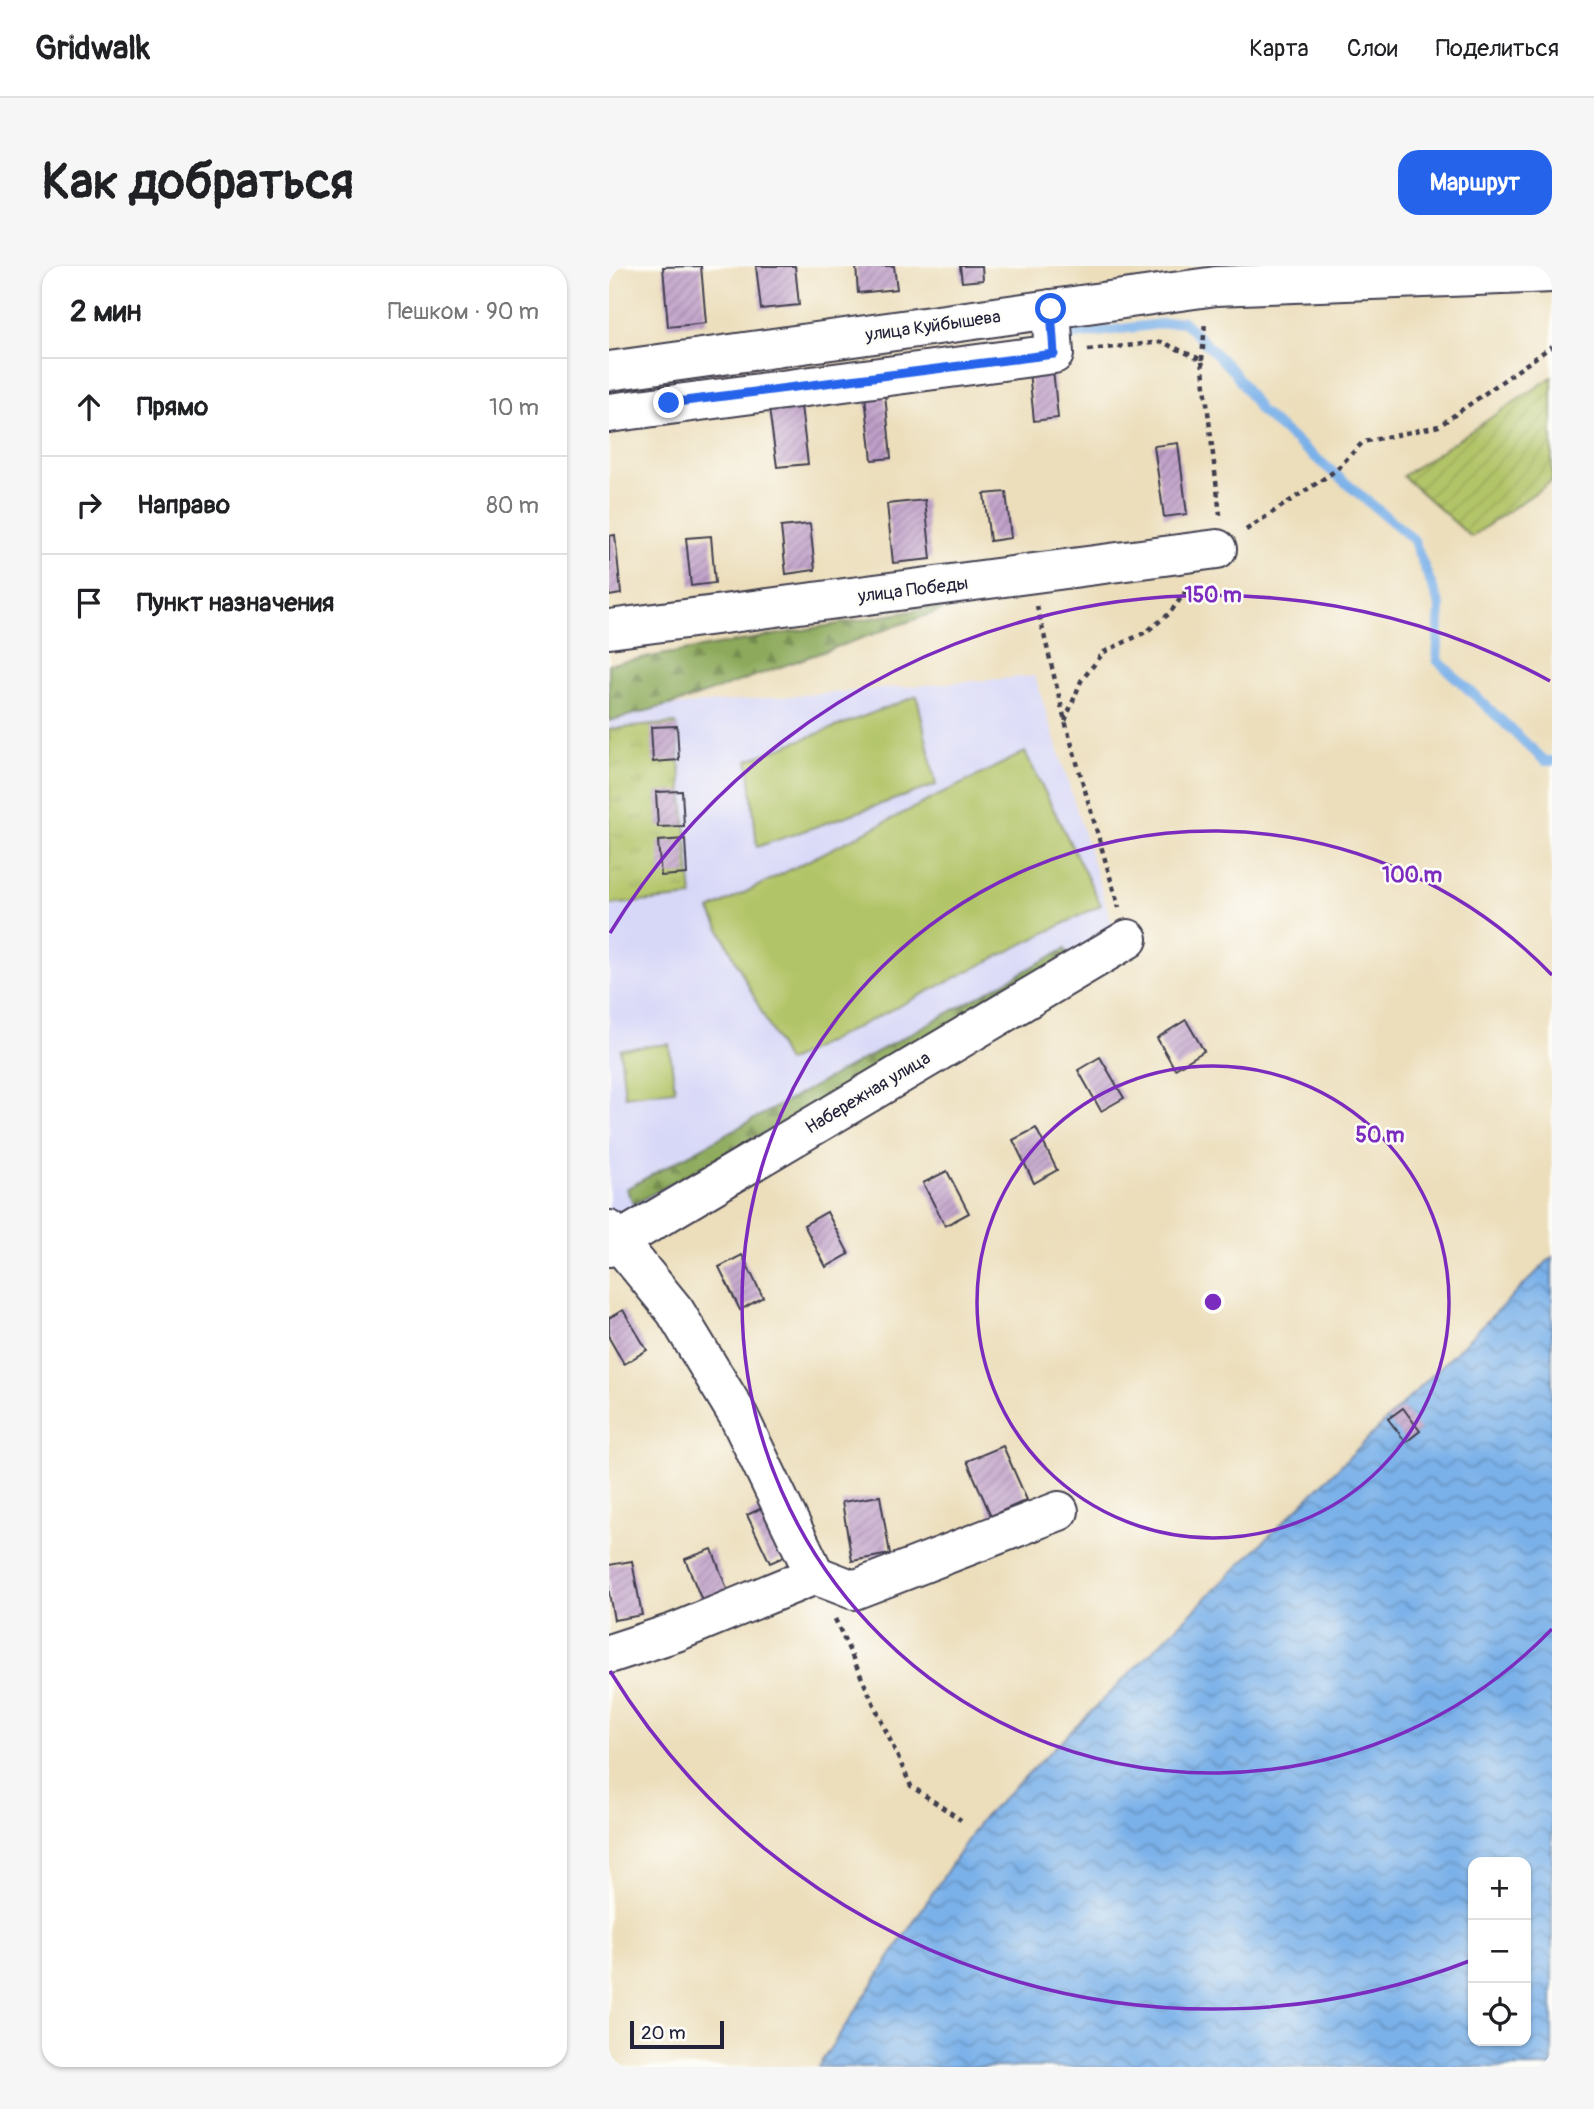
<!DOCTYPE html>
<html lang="ru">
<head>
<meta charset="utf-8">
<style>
  body { margin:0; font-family:Pangolin,sans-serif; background:#f6f6f6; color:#202124 }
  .controls { position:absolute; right:21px; bottom:21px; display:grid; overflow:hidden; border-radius:14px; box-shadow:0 2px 5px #0004 }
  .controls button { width:63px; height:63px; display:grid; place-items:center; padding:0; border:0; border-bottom:2px solid #e0e0e0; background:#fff; color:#202124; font:35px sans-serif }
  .scale { position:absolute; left:21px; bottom:18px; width:94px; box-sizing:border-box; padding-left:7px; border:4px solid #22223b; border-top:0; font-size:19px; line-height:24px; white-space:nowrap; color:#22223b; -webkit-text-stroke:5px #fdfcf7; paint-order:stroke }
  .stop { position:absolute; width:21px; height:21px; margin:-16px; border:5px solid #2563eb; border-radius:50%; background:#fff }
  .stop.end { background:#2563eb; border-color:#fff; box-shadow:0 2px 7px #0008 }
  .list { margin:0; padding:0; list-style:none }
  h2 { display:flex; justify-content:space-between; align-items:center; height:91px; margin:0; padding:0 28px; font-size:30px }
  h2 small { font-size:23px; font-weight:400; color:#757577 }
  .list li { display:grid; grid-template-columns:46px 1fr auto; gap:21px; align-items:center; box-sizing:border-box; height:98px; padding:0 28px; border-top:2px solid #e0e0e0 }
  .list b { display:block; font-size:26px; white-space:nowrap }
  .list em { font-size:23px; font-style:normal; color:#757577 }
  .icon { flex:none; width:38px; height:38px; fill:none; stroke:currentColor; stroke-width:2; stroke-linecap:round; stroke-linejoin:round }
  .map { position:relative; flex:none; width:943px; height:1801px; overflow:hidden; border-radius:21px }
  header { display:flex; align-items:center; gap:42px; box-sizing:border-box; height:98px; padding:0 35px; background:#fff; border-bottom:2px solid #e0e0e0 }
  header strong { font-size:33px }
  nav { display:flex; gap:38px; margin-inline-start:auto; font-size:24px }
  .intro { display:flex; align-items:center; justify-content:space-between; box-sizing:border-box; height:168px; padding:0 42px }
  h1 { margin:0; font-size:49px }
  .button { padding:18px 32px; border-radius:21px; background:#2563eb; color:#fff; font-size:24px; font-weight:700 }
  main { display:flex; gap:42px; padding:0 42px }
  aside { flex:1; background:#fff; border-radius:21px; box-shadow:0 2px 5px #0004 }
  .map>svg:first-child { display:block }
</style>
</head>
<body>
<header>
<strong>Gridwalk</strong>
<nav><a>Карта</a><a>Слои</a><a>Поделиться</a></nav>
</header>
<div class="intro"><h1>Как добраться</h1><a class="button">Маршрут</a></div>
<main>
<aside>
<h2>2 мин<small>Пешком · 90 m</small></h2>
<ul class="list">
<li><svg class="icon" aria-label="ahead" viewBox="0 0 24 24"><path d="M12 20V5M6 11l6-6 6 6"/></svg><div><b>Прямо</b></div><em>10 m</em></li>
<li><svg class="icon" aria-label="right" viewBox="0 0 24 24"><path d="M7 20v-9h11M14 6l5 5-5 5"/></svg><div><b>Направо</b></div><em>80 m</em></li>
<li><svg class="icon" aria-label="arrive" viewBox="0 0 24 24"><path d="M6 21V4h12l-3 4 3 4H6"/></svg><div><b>Пункт назначения</b></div></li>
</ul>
</aside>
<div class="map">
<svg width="943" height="1801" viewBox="0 0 943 1801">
  <defs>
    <pattern id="forest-firs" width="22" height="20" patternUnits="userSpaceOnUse" patternTransform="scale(1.75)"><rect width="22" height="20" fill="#8daa5c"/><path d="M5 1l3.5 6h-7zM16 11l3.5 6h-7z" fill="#738a4d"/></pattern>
    <pattern id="park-tufts" width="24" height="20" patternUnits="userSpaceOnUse" patternTransform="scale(1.75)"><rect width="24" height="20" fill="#b2c468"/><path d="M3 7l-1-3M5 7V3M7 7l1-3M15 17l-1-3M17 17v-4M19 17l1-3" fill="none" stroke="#99a85b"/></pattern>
    <pattern id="garden-furrows" width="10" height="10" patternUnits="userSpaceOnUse" patternTransform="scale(1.75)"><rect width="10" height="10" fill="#b2c468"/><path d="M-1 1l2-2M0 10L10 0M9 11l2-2" fill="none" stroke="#99a85b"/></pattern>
    <pattern id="water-waves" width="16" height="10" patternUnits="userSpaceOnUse" patternTransform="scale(1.75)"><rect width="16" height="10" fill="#7ab1e9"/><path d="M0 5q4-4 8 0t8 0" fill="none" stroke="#6490be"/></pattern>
    <pattern id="building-hatch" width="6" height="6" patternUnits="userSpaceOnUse" patternTransform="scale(1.75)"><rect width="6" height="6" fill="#bf9fc8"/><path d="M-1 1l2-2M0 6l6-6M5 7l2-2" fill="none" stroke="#9b81a4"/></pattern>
  </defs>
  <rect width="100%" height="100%" fill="#fdfcf7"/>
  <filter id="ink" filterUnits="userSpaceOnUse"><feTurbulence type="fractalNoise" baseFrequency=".0143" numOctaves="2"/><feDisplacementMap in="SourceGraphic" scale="14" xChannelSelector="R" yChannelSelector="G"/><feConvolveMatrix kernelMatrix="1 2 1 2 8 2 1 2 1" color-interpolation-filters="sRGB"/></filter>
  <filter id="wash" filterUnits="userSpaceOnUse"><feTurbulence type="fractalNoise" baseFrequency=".00686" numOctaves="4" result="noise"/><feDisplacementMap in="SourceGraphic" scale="28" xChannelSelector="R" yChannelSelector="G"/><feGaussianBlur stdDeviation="1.57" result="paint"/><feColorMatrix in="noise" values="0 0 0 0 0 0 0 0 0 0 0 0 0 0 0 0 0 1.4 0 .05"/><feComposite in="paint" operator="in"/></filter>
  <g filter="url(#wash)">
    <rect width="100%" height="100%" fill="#ecdebb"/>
    <polygon fill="#d7d7f8" points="426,410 510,680 0,960 0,445"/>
    <g fill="#b2c468" stroke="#6a7352" stroke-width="2">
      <polygon points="308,430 327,519 148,581 139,494"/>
      <polygon points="416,486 492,639 178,796 101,644"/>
      <polygon points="60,778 66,824 16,830 11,783"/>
    </g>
    <g fill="url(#forest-firs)" stroke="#58664c" stroke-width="2">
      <polygon points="355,336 78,434 0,455 0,398"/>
      <polygon points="456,683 464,698 25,938 17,923"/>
    </g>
    <polygon fill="url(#park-tufts)" stroke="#6a7352" stroke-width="2" points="67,457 83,631 0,639 0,463"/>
    <polygon fill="url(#garden-furrows)" stroke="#6a7352" stroke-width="2" points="943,111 943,215 862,271 794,210"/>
    <path fill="url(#water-waves)" stroke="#4e6a92" stroke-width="2" fill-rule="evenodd" d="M 943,991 L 943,1801 L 209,1801 L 371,1555 ZM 864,1596 L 917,1596 L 917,1775 L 864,1775 Z"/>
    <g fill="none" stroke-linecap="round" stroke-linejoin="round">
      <polyline stroke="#7ab1e9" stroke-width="10" points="451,71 574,55 625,106 652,146 804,273 831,340 828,394 936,495 943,495"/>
    </g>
    <g id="blocks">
      <g fill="url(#building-hatch)">
        <polygon points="92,0 97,57 59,61 54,1"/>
        <polygon points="147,0 186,0 190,39 152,43"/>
        <polygon points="247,0 285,0 288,23 249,27"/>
        <polygon points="351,0 373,0 374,14 353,16"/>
        <polygon points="444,103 449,152 425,155 420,105"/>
        <polygon points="276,128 282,192 263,194 256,130"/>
        <polygon points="192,140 199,198 168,201 160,143"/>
        <polygon points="569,177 578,248 555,251 545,180"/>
        <polygon points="397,226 402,272 381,275 375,228"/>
        <polygon points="316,234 322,293 284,297 278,238"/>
        <polygon points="201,258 206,304 177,308 172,261"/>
        <polygon points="6,269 12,328 0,330 0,270"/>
        <polygon points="102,270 106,317 82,320 77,272"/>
        <polygon points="68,460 70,494 44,496 42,461"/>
        <polygon points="73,525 75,560 49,561 47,526"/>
        <polygon points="76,573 78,608 52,610 49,575"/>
        <polygon points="577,754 595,785 566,803 548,772"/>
        <polygon points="491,791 515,832 492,845 469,804"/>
        <polygon points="427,862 448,904 425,917 404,874"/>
        <polygon points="338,905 360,947 336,960 314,917"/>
        <polygon points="218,946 240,988 217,1001 195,959"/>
        <polygon points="133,989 154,1031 131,1044 110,1001"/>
        <polygon points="14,1044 38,1084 15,1098 0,1072 0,1052"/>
        <polygon points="794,1142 811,1165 797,1176 779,1153"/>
        <polygon points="394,1180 418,1234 382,1250 358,1195"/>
        <polygon points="271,1230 281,1288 243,1295 233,1236"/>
        <polygon points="161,1238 184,1287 161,1297 138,1249"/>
        <polygon points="103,1283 119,1326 93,1335 76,1293"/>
        <polygon points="23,1295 33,1349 5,1354 0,1327 0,1299"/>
      </g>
    </g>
  </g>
  <g filter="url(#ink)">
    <use href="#blocks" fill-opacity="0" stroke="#403e4e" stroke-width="2"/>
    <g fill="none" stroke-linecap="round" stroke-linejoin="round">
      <defs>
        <g id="minor">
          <polyline points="0,105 607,20 943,7"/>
          <polyline points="0,147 445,88 442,43"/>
          <polyline points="0,363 608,283"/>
          <polyline points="0,964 66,1045 130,1151 206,1309"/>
          <polyline points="0,981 519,673"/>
          <polyline points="0,1388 67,1366 206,1309 245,1324 450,1245"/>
        </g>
      </defs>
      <use href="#minor" stroke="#403e4e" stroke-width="42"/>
      <g stroke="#403e4e" stroke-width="4.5" stroke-dasharray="5 5" stroke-linecap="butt">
        <polyline points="479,84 553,76 593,94 611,249"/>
        <polyline points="593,94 596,56"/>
        <polyline points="637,264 726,205 754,176 830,160 943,80"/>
        <polyline points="428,340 456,455 510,642"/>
        <polyline points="456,455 472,415 495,386 537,366 560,348 580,321"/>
        <polyline points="226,1353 302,1520 352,1554"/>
      </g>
      <use href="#minor" stroke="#fff" stroke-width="38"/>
    </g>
  </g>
  <g fill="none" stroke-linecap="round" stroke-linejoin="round" filter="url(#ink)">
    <polyline stroke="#2563eb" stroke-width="9" points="60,137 445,88 442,43"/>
  </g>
  <g fill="none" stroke="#7b2cbf" stroke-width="3.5">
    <circle cx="604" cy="1036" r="236"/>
    <path d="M943 1363A471 471 0 1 1 943 709"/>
    <path d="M863 1694A707 707 0 0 1 1 1405M1 667A707 707 0 0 1 941 415"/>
  </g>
  <g text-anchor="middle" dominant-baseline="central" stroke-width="5" stroke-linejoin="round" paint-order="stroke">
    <g font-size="18" fill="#22223b" stroke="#fdfcf7">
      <text transform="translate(324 60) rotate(-8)">улица Куйбышева</text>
      <text transform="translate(304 324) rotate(-7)">улица Победы</text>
      <text transform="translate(259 827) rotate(-31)">Набережная улица</text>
    </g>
  </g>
  <circle cx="604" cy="1036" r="10" fill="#7b2cbf" stroke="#fdfcf7" stroke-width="3.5"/>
  <g font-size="21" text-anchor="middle" font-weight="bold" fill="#7b2cbf" stroke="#fdfcf7" stroke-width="5" stroke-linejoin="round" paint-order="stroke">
    <text x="604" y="336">150 m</text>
    <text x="803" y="616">100 m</text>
    <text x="771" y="876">50 m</text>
  </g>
</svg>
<div class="controls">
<button>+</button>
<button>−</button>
<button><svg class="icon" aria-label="locate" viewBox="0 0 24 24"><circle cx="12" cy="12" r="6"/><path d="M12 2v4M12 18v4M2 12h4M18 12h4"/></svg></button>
</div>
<div class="scale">20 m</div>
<div class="stop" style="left:442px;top:43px"></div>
<div class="stop end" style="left:60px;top:137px"></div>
</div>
</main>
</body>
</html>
